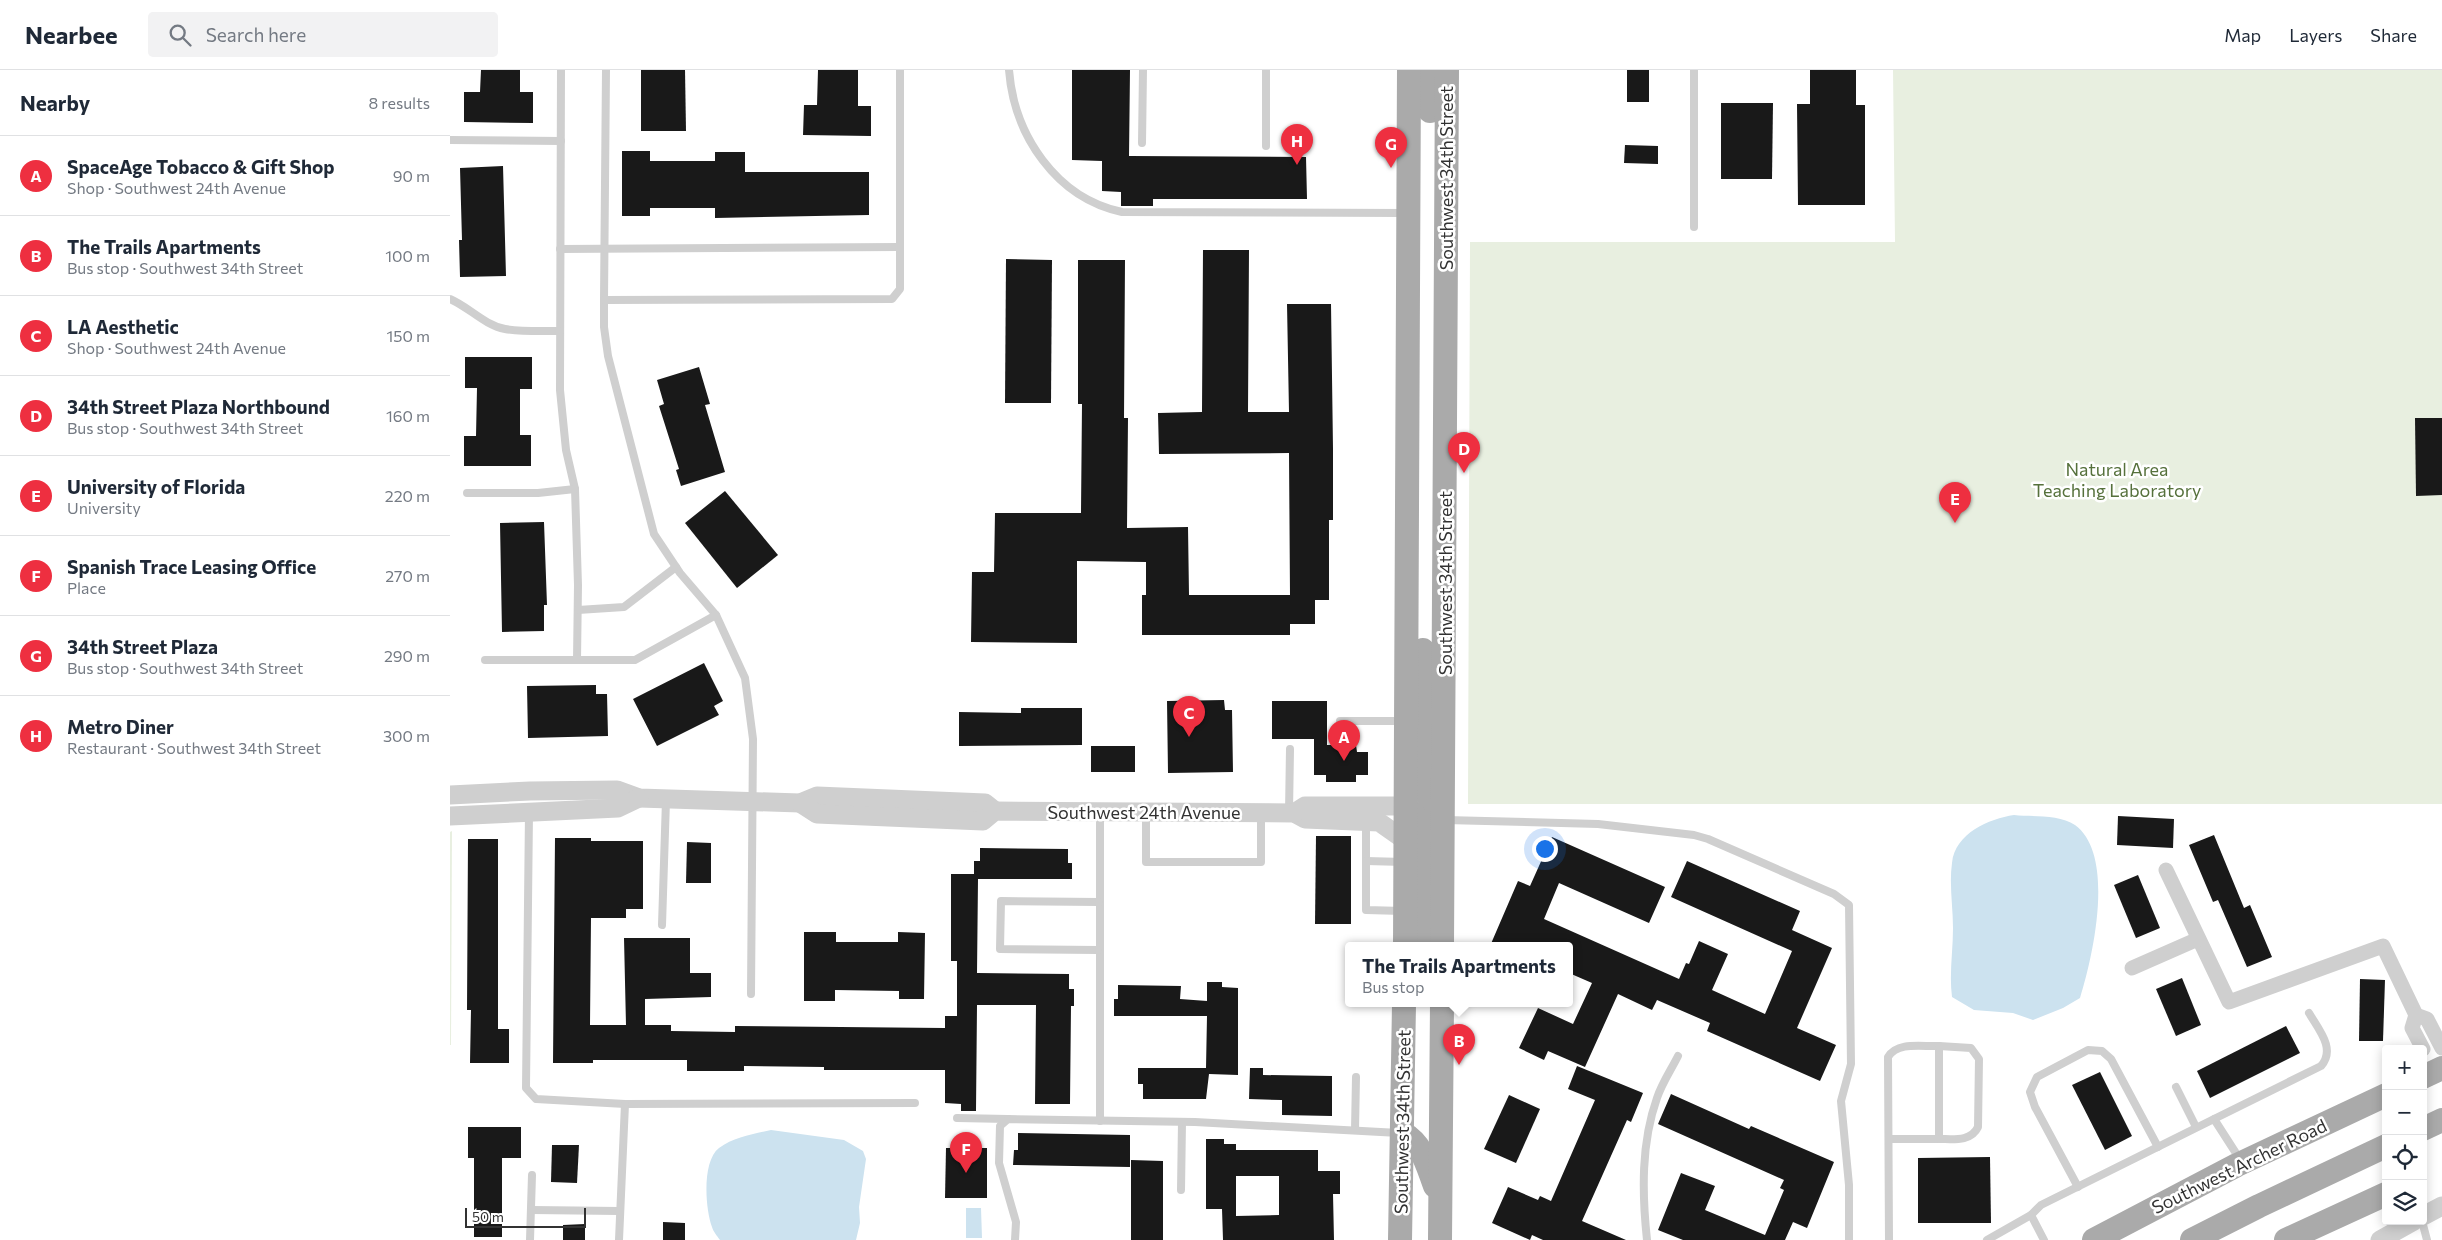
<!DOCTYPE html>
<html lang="en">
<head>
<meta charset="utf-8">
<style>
  body { margin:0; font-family:Commissioner,sans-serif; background:#f2f2f3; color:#1f2937 }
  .controls { position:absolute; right:15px; bottom:15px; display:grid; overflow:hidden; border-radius:5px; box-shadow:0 2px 12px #0003 }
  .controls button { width:45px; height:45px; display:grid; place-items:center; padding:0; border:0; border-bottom:1px solid #e0e1e3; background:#fff; color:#1f2937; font:25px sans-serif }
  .scale { position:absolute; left:15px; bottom:12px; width:121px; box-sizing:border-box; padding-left:5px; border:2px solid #323232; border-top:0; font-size:14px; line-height:18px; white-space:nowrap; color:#323232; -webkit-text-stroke:4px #fff; paint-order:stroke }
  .you { position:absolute; left:1094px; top:778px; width:18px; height:18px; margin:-12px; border:4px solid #fff; border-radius:50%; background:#1a73e8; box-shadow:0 0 0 8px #1a73e833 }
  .badge { display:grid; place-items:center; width:32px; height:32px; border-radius:50%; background:#ee2f40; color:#fff; font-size:16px; font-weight:700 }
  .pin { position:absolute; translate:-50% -41px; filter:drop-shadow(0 1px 2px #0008) }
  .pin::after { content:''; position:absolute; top:26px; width:18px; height:15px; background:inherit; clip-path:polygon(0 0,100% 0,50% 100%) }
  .popup { position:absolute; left:895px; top:872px; width:228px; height:65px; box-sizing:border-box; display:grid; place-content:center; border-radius:5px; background:#fff; filter:drop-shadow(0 1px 4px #0005); font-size:16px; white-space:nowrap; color:#747a83 }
  .popup b { font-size:19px; color:#1f2937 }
  .popup::after { content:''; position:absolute; left:50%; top:100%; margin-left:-10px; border:10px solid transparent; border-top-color:#fff }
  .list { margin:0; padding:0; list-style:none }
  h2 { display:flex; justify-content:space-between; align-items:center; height:65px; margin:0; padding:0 20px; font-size:21px }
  h2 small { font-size:16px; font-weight:400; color:#747a83 }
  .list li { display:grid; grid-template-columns:32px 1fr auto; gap:15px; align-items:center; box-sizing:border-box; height:80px; padding:0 20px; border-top:1px solid #e0e1e3 }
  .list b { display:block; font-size:19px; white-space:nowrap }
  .list p { margin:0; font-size:16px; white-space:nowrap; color:#747a83 }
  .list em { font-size:16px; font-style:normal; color:#747a83 }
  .icon { flex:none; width:28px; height:28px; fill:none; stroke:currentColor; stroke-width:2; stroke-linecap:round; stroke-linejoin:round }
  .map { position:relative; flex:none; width:1992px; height:1170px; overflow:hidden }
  header { display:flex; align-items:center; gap:30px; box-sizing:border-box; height:70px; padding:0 25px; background:#fff; border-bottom:1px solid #e0e1e3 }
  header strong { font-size:24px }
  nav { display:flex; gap:28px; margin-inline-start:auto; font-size:18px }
  .search { width:350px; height:45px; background:#f2f2f3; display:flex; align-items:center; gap:12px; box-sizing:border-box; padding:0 18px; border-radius:5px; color:#747a83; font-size:19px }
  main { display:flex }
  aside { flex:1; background:#fff }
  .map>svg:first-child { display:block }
</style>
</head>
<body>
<header>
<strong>Nearbee</strong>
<div class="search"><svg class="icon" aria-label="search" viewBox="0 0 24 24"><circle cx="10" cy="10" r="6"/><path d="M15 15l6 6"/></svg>Search here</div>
<nav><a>Map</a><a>Layers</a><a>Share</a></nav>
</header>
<main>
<aside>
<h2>Nearby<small>8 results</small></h2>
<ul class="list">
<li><span class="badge">A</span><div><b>SpaceAge Tobacco &amp; Gift Shop</b><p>Shop · Southwest 24th Avenue</p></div><em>90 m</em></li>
<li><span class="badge">B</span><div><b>The Trails Apartments</b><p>Bus stop · Southwest 34th Street</p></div><em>100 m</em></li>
<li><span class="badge">C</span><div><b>LA Aesthetic</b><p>Shop · Southwest 24th Avenue</p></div><em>150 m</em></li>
<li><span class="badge">D</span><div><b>34th Street Plaza Northbound</b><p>Bus stop · Southwest 34th Street</p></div><em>160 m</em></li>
<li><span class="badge">E</span><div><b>University of Florida</b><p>University</p></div><em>220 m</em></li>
<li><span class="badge">F</span><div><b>Spanish Trace Leasing Office</b><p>Place</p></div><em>270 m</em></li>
<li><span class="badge">G</span><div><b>34th Street Plaza</b><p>Bus stop · Southwest 34th Street</p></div><em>290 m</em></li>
<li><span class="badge">H</span><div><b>Metro Diner</b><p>Restaurant · Southwest 34th Street</p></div><em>300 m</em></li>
</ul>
</aside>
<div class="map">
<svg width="1992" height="1170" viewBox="0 0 1992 1170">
  <rect width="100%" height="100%" fill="#fff"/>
  <g fill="#e8efe0">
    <polygon points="1443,0 1992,0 1992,734 1018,734 1020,172 1445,172"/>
    <polygon points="2,761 1,975 0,975 0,762"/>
  </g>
  <g fill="#cce2ef">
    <path d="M 1564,745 C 1582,747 1609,744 1625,755 C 1666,785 1643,886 1630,928 L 1613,938 L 1583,950 L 1563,943 L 1524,940 L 1502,927 C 1499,904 1503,882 1503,858 C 1503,837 1499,814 1502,793 C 1505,763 1539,749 1564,745 Z"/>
    <path d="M 321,1060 L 394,1070 L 413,1081 L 416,1089 L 409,1137 L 410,1153 L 406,1170 L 270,1170 C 267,1166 263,1161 262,1157 C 255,1138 252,1091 269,1078 C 284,1067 303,1064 321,1060 Z"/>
    <polygon points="516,1138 531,1138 532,1168 516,1168"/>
  </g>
  <g fill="#191919" fill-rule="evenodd">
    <polygon points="31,0 70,0 70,22 83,22 83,53 14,52 14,22 30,22"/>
    <polygon points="191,0 235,0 236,61 191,61"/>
    <polygon points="368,0 408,0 408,36 421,36 421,66 353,65 354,35 367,35"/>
    <polygon points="622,0 680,0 679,86 856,87 857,129 703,129 703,136 671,136 671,122 652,121 652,91 622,90"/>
    <rect x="1177" y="0" width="22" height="32"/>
    <polygon points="1360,0 1406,0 1406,35 1415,35 1415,135 1348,135 1347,34 1360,34"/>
    <polygon points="1271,33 1323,33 1322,109 1271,109"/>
    <polygon points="1175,75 1208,76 1208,94 1174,93"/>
    <polygon points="172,81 200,81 200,91 265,91 265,82 295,82 295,102 419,102 419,145 265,148 265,138 200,138 200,146 172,146"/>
    <polygon points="53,96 56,206 10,207 9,170 12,170 10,98"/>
    <polygon points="753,180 799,180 798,342 839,342 837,234 881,234 883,379 883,450 879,450 879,530 865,530 865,554 840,554 840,565 692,565 692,525 696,525 696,492 627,491 627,573 521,572 522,502 544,502 545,443 631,443 632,334 628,334 628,190 675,190 674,348 678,348 677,458 738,457 739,525 840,525 839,383 709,384 708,343 752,342"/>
    <polygon points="556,189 602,190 601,333 555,333"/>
    <polygon points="15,287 82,287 82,319 70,319 70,365 81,365 81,396 14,396 14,366 26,366 27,318 15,318"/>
    <polygon points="249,297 260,334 255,335 275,402 231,416 226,400 229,399 209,336 214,334 207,310"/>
    <polygon points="1965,348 1992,348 1992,425 1966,426"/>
    <polygon points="275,421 328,485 287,518 235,453"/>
    <polygon points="94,452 97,535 94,535 94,561 52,562 50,453"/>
    <polygon points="254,593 273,631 264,636 269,645 207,676 183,629"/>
    <polygon points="146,615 146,624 157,624 158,666 78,668 77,616"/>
    <polygon points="774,630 775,640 782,640 783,702 718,703 717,631"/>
    <polygon points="822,631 877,631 877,675 906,675 907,682 918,682 918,705 906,705 906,712 876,712 876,705 864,705 864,669 822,669"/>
    <polygon points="571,638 632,638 632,675 509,676 509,642 571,643"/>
    <rect x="641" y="676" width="44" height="26"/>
    <polygon points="1668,746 1724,749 1723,778 1667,775"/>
    <polygon points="1764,765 1794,838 1800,835 1822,887 1797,897 1768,830 1763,832 1739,775"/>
    <polygon points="866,766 901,766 901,854 865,854"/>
    <polygon points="1102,767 1215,817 1199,853 1109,813 1094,849 1229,909 1236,893 1239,894 1249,871 1278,884 1262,920 1315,944 1342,881 1221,827 1237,791 1350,841 1342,860 1382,878 1347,958 1386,975 1370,1011 1257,961 1260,953 1207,930 1202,940 1168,924 1135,997 1098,981 1094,990 1069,978 1088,938 1123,954 1142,913 1119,903 1119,876 1040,876 1068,811 1080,816"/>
    <polygon points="105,768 141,768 141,771 193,771 193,839 176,839 176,848 141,848 140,955 176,955 174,868 240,868 240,903 261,903 261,927 195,929 195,955 221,955 221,961 285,962 285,956 495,958 495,946 507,946 507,891 501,891 501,804 524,804 524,791 530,791 530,778 618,779 618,793 622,793 622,809 528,809 527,903 619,904 619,919 624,919 624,936 621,936 620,1034 585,1034 586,935 527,935 526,1041 511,1041 511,1034 495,1033 495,1000 374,1000 374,997 294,996 294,1001 237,1001 237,990 143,990 143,993 103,993"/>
    <polygon points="18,769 48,769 48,959 59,959 59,993 20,993 21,940 17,940"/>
    <polygon points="237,772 261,773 261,813 236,813"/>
    <polygon points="1688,805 1710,858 1686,868 1664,815"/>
    <polygon points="354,862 386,862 386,872 448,872 448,862 475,863 474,929 449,929 449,921 385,920 385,931 354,931"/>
    <polygon points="1732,908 1751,955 1726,966 1706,919"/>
    <polygon points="1910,909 1935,910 1933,971 1909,971"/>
    <polygon points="757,912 772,912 772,917 788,918 788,1005 759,1004 756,1029 693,1029 693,1014 688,1014 688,998 756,998 757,946 664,946 664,929 668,929 668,915 731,916 730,929 757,931"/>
    <polygon points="1836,956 1850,983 1760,1028 1747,1001"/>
    <polygon points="1127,996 1193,1023 1181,1052 1177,1050 1132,1151 1176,1170 1093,1170 1082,1165 1080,1170 1042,1153 1058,1117 1088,1130 1090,1126 1101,1131 1145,1030 1118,1019"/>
    <polygon points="800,998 813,998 813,1005 882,1006 882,1046 832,1045 832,1030 799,1029"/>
    <polygon points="1650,1002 1682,1066 1655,1080 1622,1015"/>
    <polygon points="1221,1024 1299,1059 1301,1056 1384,1092 1357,1158 1343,1152 1335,1170 1233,1170 1208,1160 1231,1103 1265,1116 1255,1140 1315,1165 1334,1120 1330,1118 1334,1110 1208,1054"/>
    <polygon points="1059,1025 1090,1039 1066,1093 1034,1079"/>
    <polygon points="18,1057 71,1057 71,1088 52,1088 52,1167 24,1167 24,1088 18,1088"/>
    <polygon points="568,1063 680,1065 680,1097 563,1095 564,1080 568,1080"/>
    <path d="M 756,1069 L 774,1069 L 774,1074 L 786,1074 L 786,1080 L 868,1080 L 868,1101 L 890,1101 L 890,1124 L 883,1124 L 884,1170 L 773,1170 L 772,1139 L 756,1139 ZM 786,1106 L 829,1106 L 829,1145 L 786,1146 Z"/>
    <polygon points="102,1075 129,1075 127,1113 101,1112"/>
    <polygon points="496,1078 537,1078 537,1128 495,1128"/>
    <polygon points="1540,1087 1541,1153 1468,1153 1468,1088"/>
    <polygon points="681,1090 713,1091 713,1170 681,1170"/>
    <polygon points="213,1152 235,1153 235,1170 213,1170"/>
    <polygon points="135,1154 135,1170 113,1170 113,1155"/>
  </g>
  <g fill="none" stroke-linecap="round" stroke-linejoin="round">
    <g stroke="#cfcfcf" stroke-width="8">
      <polyline points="111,0 110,320 116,380 125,419 128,515 127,590"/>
      <polyline points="156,0 154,230 154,257 158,286 204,464 230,503 266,545 295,608 303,669 301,924"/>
      <path d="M 559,0 C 564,65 606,128 672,142 L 955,143"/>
      <polyline points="1244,0 1244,157"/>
      <polyline points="0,70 111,71"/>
      <polyline points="692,73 693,0"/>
      <polyline points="816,76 816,0"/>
      <polyline points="110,179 450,177"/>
      <path d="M 0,229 C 19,237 34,255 55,259 C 72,262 93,261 110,261"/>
      <polyline points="154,230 442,229 450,219 450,0"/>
      <polyline points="17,423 88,423 125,419"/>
      <polyline points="128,540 174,537 226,497"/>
      <polyline points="35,590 185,590 266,545"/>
      <polyline points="890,651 953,651"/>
      <polyline points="79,742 76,1018 86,1029 175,1034 465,1033"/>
      <polyline points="696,742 696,792 811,792 811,743"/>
      <polyline points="650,743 650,1051"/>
      <polyline points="839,743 840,679"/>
      <polyline points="995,750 1148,754 1244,765 1258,769 1384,824 1399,835 1401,994 1391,1031 1399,1115 1399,1170"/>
      <polyline points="916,751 916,840 953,841"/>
      <polyline points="916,791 954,792"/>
      <polyline points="212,855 216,730"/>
      <polyline points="648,880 550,879 551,831 649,832"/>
      <polyline points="1726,1017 1746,1057"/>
      <polyline points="507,1048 558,1049"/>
      <path d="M 1764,1049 L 1871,996 C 1886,979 1869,960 1859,943"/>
      <polyline points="905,1060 906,1007"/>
      <path d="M 1439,1069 L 1489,1069 L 1489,976 C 1473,977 1448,971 1438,987 L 1439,1170"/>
      <path d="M 1489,1069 C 1503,1069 1521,1072 1528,1057 L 1529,989 L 1521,978 L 1489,976"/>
      <polyline points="1628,1117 1585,1037 1580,1022 1587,1007 1638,980 1652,981 1661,989 1708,1077"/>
      <polyline points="731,1120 732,1052"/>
      <polyline points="82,1140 169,1141"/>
      <polyline points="1972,1151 1977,1170"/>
      <polyline points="80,1170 82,1105"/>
      <polyline points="169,1170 175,1034"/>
      <polyline points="565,1170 566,1152 549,1093 550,1056 558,1049 745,1052 949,1063"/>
      <path d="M 1197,1170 C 1192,1123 1191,1073 1207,1028 C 1212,1013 1221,1000 1228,986"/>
      <polyline points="1537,1170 1581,1145"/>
      <polyline points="1594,1170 1581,1145 1591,1135 1764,1049 1791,1091"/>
    </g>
    <g stroke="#cfcfcf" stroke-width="15">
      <polyline points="1716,800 1779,932 1933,876 1966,945"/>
      <polyline points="1682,898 1748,869"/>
      <polyline points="1973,979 1962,958 1966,945 1977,949 1992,978"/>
    </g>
    <g stroke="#cfcfcf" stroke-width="19">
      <polyline points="0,725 80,721 167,720 189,728 350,733 367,726 535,733 545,741"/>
      <polyline points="350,733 367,744 533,751 545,741 844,743 855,749 929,752 956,771"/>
      <polyline points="844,743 855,736 956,736"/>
      <polyline points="0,746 168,738 189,728"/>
      <polyline points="1973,1146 1992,1136"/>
      <polyline points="1930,1170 1964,1151"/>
    </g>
    <g stroke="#aaa" stroke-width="24">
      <polyline points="980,0 980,41"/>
      <polyline points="973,580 975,703 977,724 990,746"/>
      <polyline points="956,736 965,746 973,762 975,876"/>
      <polyline points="955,876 959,0"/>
      <polyline points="992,876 997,0"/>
      <polyline points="1973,1007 1992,998"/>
      <polyline points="1973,1059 1992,1050"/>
      <path d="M 953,1063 C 973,1075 977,1095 985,1116"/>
      <polyline points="950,1170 954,934"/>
      <polyline points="990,1170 992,934"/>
      <polyline points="1644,1170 1787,1095 1936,1025"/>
      <polyline points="1742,1170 1809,1136 1936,1076"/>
      <polyline points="1836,1170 1936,1124"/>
    </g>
  </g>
  <g text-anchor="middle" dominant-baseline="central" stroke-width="5" stroke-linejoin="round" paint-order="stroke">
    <g font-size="18" fill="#323232" stroke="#fff">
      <text transform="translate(996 108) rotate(-90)">Southwest 34th Street</text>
      <text transform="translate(995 513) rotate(-90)">Southwest 34th Street</text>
      <text x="694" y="742">Southwest 24th Avenue</text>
      <text transform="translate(952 1052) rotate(-89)">Southwest 34th Street</text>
      <text transform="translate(1789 1096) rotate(-26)">Southwest Archer Road</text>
    </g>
    <g font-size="18" fill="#56713c" stroke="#fff">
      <text x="1667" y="399">Natural Area<tspan x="1667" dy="21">Teaching Laboratory</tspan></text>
    </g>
  </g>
</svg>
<div class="controls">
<button>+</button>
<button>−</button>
<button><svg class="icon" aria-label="locate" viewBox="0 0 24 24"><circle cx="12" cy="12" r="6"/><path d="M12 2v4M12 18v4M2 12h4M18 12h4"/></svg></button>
<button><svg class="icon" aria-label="layers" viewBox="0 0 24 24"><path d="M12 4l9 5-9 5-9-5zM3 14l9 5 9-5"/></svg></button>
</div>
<div class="scale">50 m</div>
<div class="you"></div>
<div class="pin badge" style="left:894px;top:691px">A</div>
<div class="pin badge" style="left:1009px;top:995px">B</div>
<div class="popup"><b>The Trails Apartments</b>Bus stop</div>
<div class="pin badge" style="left:739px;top:667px">C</div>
<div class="pin badge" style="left:1014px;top:403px">D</div>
<div class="pin badge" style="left:1505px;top:453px">E</div>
<div class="pin badge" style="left:516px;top:1103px">F</div>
<div class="pin badge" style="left:941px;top:98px">G</div>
<div class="pin badge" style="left:847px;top:95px">H</div>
</div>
</main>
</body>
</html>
